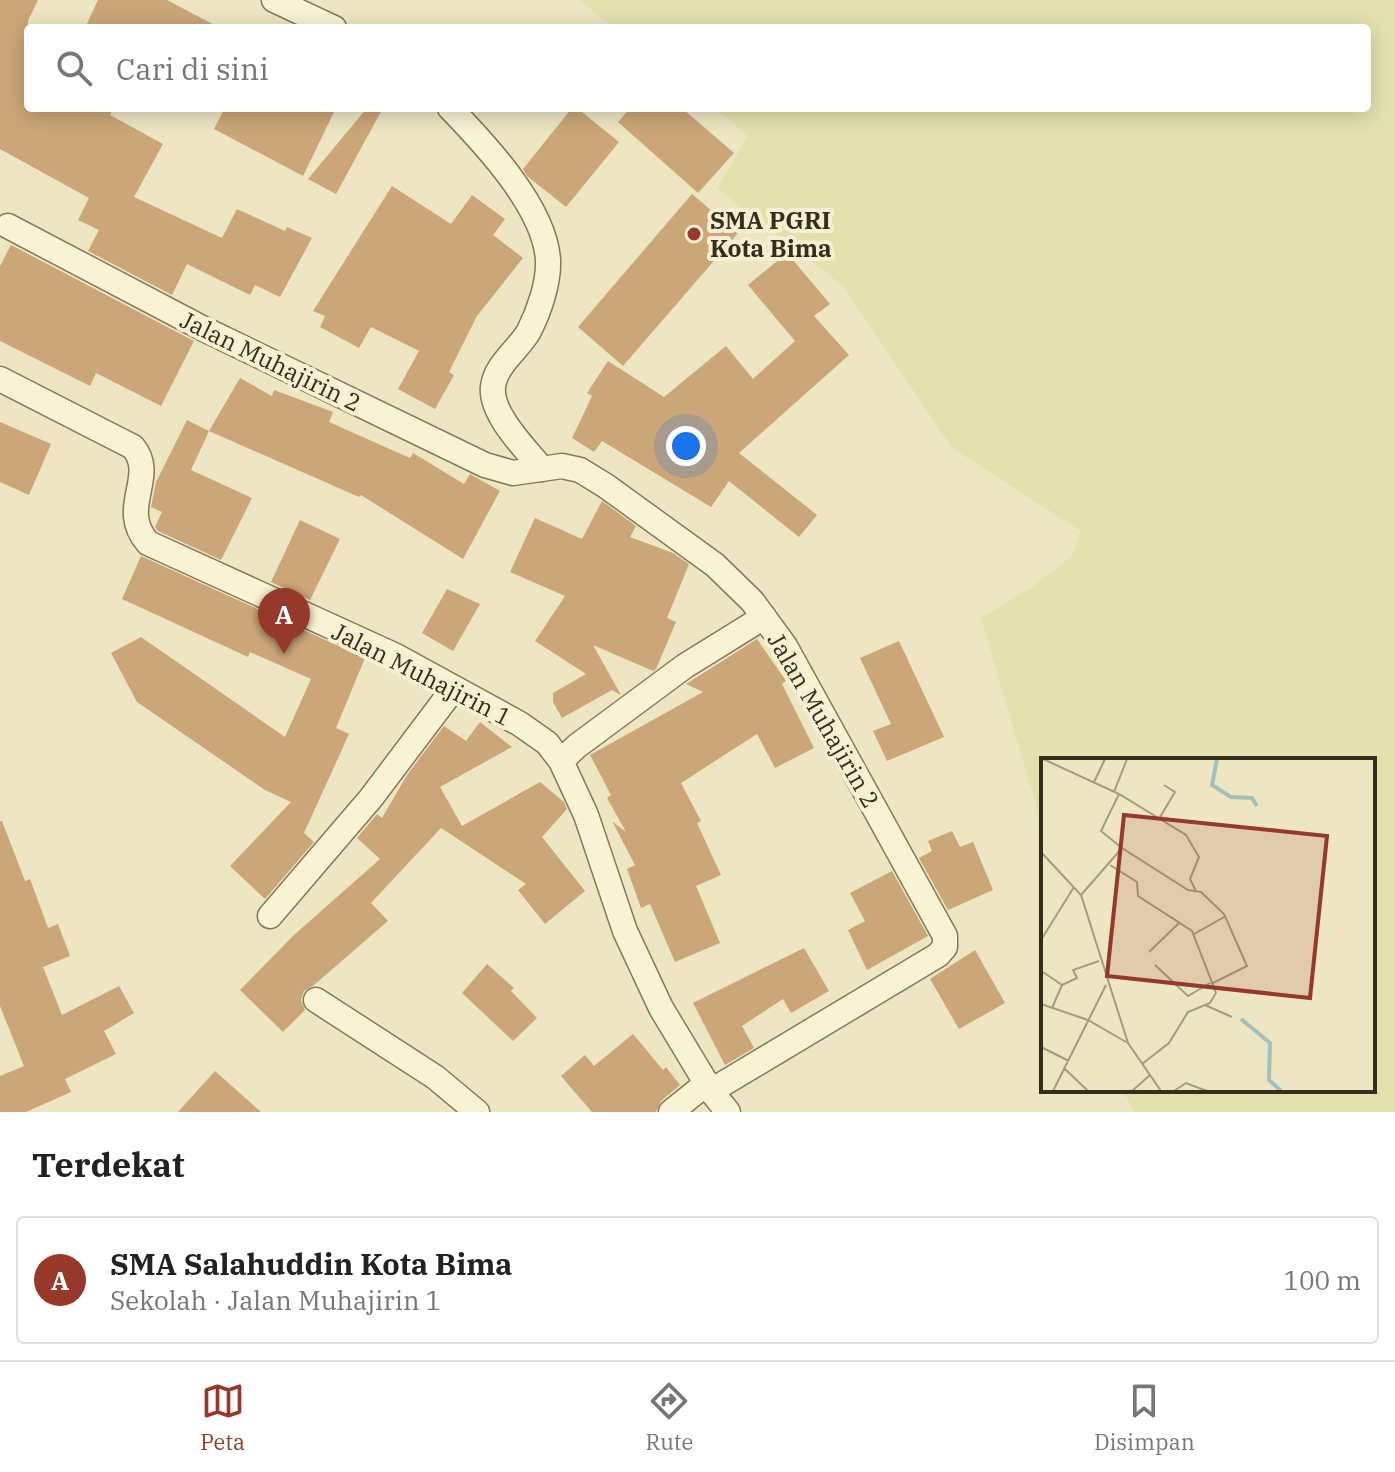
<!DOCTYPE html>
<html lang="id">
<head>
<meta charset="utf-8">
<style>
  body { margin:0; font-family:"IBM Plex Serif",serif; background:#f6f6f6; color:#222 }
  .you { position:absolute; left:686px; top:446px; width:28px; height:28px; margin:-20px; border:6px solid #fff; border-radius:50%; background:#1a73e8; box-shadow:0 0 0 12px #1a73e833 }
  .badge { display:grid; place-items:center; width:52px; height:52px; border-radius:50%; background:#96382a; color:#fff; font-size:26px; font-weight:700 }
  .pin { position:absolute; translate:-50% -66px; filter:drop-shadow(0 2px 4px #0008) }
  .pin::after { content:''; position:absolute; top:42px; width:28px; height:24px; background:inherit; clip-path:polygon(0 0,100% 0,50% 100%) }
  .list { margin:0; padding:0; list-style:none }
  h2 { display:flex; justify-content:space-between; align-items:center; height:104px; margin:0; padding:0 32px; font-size:34px }
  h2 small { font-size:26px; font-weight:400; color:#767676 }
  .list li { display:grid; grid-template-columns:52px 1fr auto; gap:24px; align-items:center; box-sizing:border-box; height:128px; margin:0 16px 16px; padding:0 16px; border:2px solid #e0e0e0; border-radius:8px }
  .list b { display:block; font-size:30px; white-space:nowrap }
  .list p { margin:0; font-size:26px; white-space:nowrap; color:#767676 }
  .list em { font-size:26px; font-style:normal; color:#767676 }
  .icon { flex:none; width:44px; height:44px; fill:none; stroke:currentColor; stroke-width:2; stroke-linecap:round; stroke-linejoin:round }
  .map { position:relative; flex:none; width:1395px; height:1112px; overflow:hidden }
  .search { position:absolute; background:#fff; box-shadow:0 4px 20px #0003; left:24px; right:24px; top:24px; height:88px; display:flex; align-items:center; gap:20px; box-sizing:border-box; padding:0 28px; border-radius:8px; color:#767676; font-size:30px }
  .sheet { height:248px; background:#fff }
  nav { display:flex; justify-content:space-around; align-items:center; box-sizing:border-box; height:112px; border-top:2px solid #e0e0e0; background:#fff; font-size:22px; color:#767676 }
  nav a { display:grid; justify-items:center; gap:4px }
  nav .on { color:#96382a }
  .map>svg:first-child { display:block }
</style>
</head>
<body>
<div class="map">
<svg width="1395" height="1112" viewBox="0 0 1395 1112">
  <rect width="100%" height="100%" fill="#eee6c2"/>
  <polygon fill="#e3e2af" points="579,0 1395,0 1395,1112 1134,1112 1123,1090 1373,1090 1373,760 1043,760 1043,838 1036,806 981,618 1034,586 1072,556 1081,531 952,448 843,286 717,188 748,136 714,108 1367,108 1367,28 614,28"/>
  <g fill="#cba678">
    <polygon points="0,0 38,0 28,21 28,108 114,108 110,115 163,144 134,197 222,238 237,209 285,231 287,227 312,238 280,297 255,285 250,295 187,264 172,295 88,251 99,230 78,220 89,198 0,149"/>
    <polygon points="98,0 167,0 220,28 85,28"/>
    <polygon points="225,108 336,108 303,176 214,129"/>
    <polygon points="367,108 383,108 336,194 308,179"/>
    <polygon points="572,108 577,108 619,142 566,207 527,176 523,169"/>
    <polygon points="630,108 682,108 734,153 698,193 618,122"/>
    <polygon points="392,186 451,224 472,195 505,219 493,235 523,258 477,316 449,372 454,375 435,409 398,389 419,351 371,327 359,348 320,327 325,316 313,311"/>
    <polygon points="692,194 738,233 623,366 578,327"/>
    <polygon points="11,245 194,341 161,406 96,373 90,386 0,341 0,266"/>
    <polygon points="787,253 830,304 814,316 849,355 739,453 817,515 799,537 729,481 711,507 602,441 594,452 572,438 592,396 587,393 608,361 664,397 726,346 753,379 795,341 748,285"/>
    <polygon points="240,378 272,396 274,390 333,412 329,422 410,458 413,453 464,484 470,474 500,491 463,559 361,495 359,497 209,431 191,470 252,498 221,560 158,531 155,527 162,512 151,507 156,482 187,420 209,431"/>
    <polygon points="0,422 51,444 29,495 0,482"/>
    <polygon points="602,501 636,526 630,537 673,553 689,564 667,618 676,622 656,669 653,671 593,645 621,695 612,690 562,718 553,702 553,693 586,674 535,641 565,596 510,572 535,518 582,539"/>
    <polygon points="300,520 340,539 310,600 271,582"/>
    <polygon points="141,556 365,658 336,728 349,734 304,833 314,842 265,899 230,866 291,802 265,790 137,702 111,653 141,637 285,737 311,679 250,652 248,657 122,599"/>
    <polygon points="447,589 480,604 453,651 422,633"/>
    <polygon points="757,639 786,681 782,684 814,748 775,768 757,734 681,783 701,821 697,823 721,875 696,886 720,943 675,962 650,904 641,908 627,869 635,865 612,821 626,832 607,798 611,795 590,755 703,692 686,684"/>
    <polygon points="899,641 944,737 887,761 873,731 891,724 860,658"/>
    <polygon points="480,722 512,747 440,787 462,826 540,782 564,802 567,809 542,837 585,891 545,924 518,890 526,884 441,828 371,903 388,921 314,985 304,991 301,1000 305,1010 283,1032 240,990 294,935 380,859 357,838 377,814 382,818 407,775 444,726 466,741"/>
    <polygon points="0,821 2,821 25,881 30,879 48,928 58,924 70,956 43,967 62,1015 119,986 134,1013 104,1031 116,1054 65,1079 71,1092 26,1112 0,1112 0,1076 24,1066 0,1006"/>
    <polygon points="952,831 960,847 973,842 993,890 948,910 919,858 932,851 928,841"/>
    <polygon points="892,871 928,936 867,970 848,930 865,921 850,893"/>
    <polygon points="804,948 829,991 791,1013 783,999 742,1026 754,1048 725,1065 693,1003"/>
    <polygon points="975,950 1005,1003 959,1029 930,979"/>
    <polygon points="487,964 514,988 511,991 537,1018 513,1041 462,993"/>
    <polygon points="633,1034 663,1070 666,1067 680,1085 661,1101 656,1112 592,1112 561,1076 585,1055 594,1066"/>
    <polygon points="215,1071 261,1112 178,1112"/>
  </g>
  <g fill="none" stroke-linecap="round" stroke-linejoin="round">
    <defs>
      <g id="street">
        <polyline points="274,0 334,28"/>
        <path d="M 450,108 C 485,144 545,208 548,260 C 549,283 539,311 529,331 C 519,349 495,365 493,387 C 490,414 526,449 542,469"/>
        <polyline points="8,226 204,329 485,465 513,473 562,466 580,470 606,486 715,565 752,601 785,646 945,936 945,947 938,955 711,1091"/>
        <path d="M 0,379 L 133,447 C 158,477 117,508 148,543 L 396,656 L 520,724 L 547,743 L 561,761 L 586,815 L 625,931 L 661,1008 L 711,1091 L 728,1112"/>
        <polyline points="561,761 577,746 685,666 764,617"/>
        <polyline points="270,916 371,798 454,688"/>
        <polyline points="316,1000 435,1077 477,1112"/>
        <polyline points="671,1112 707,1083"/>
      </g>
    </defs>
    <use href="#street" stroke="#877859" stroke-width="27"/>
    <use href="#street" stroke="#f8f3d5" stroke-width="24"/>
  </g>
  <circle fill="#96382a" stroke="#f5f0d2" stroke-width="3" cx="694" cy="234" r="8"/>
  <g text-anchor="middle" dominant-baseline="central" stroke-width="8" stroke-linejoin="round" paint-order="stroke">
    <g font-size="24" font-weight="bold" fill="#372d1d" stroke="#f5f0d2" text-anchor="start">
      <text x="710" y="220">SMA PGRI<tspan x="710" dy="28">Kota Bima</tspan></text>
    </g>
    <g font-size="24" fill="#372d1d" stroke="#f5f0d2">
      <text transform="translate(271 361) rotate(26)">Jalan Muhajirin 2</text>
      <text transform="translate(422 674) rotate(27)">Jalan Muhajirin 1</text>
      <text transform="translate(824 720) rotate(60)">Jalan Muhajirin 2</text>
    </g>
  </g>
  <g transform="translate(1041 758)">
    <rect width="334" height="334" fill="#eee6c2"/>
    <path fill="none" stroke="#a4c0bc" stroke-width="4" d="M 176,1 L 171,27 L 190,39 L 211,40 L 216,48M 200,261 L 229,285 L 228,322 L 240,333"/>
    <path fill="none" stroke="#a59c80" stroke-width="2" d="M 2,1 L 78,36M 53,24 L 64,1M 73,34 L 86,1M 119,59 L 134,34 L 123,27M 81,90 L 147,132 L 160,134 L 183,156 L 206,208 L 170,226M 0,94 L 40,137 L 87,285 L 120,333M 69,107 L 96,124 L 97,138 L 151,173 L 175,235 L 169,245 L 147,254 L 128,285 L 101,306M 40,137 L 81,90 L 60,73 L 78,36 L 145,77 L 158,99 L 149,121 L 155,133M 153,176 L 185,158M 0,182 L 33,129M 108,194 L 139,164M 114,207 L 147,238 L 169,225M 2,214 L 21,227 L 11,250M 21,227 L 36,220 L 32,212 L 58,203M 0,246 L 47,262 L 85,284M 164,247 L 191,259M 0,289 L 28,303M 24,311 L 47,333M 12,333 L 65,227M 91,333 L 109,317M 133,333 L 145,325 L 166,333"/>
    <path fill="#96382a" fill-opacity="0.15" stroke="#96382a" stroke-width="4" d="M 83,57 L 286,78 L 269,240 L 66,218 Z"/>
    <rect width="334" height="334" fill="none" stroke="#372d1d" stroke-width="4"/>
  </g>
</svg>
<div class="you"></div>
<div class="pin badge" style="left:284px;top:654px">A</div>
<div class="search"><svg class="icon" aria-label="search" viewBox="0 0 24 24"><circle cx="10" cy="10" r="6"/><path d="M15 15l6 6"/></svg>Cari di sini</div>
</div>
<section class="sheet">
<h2>Terdekat<small></small></h2>
<ul class="list">
<li><span class="badge">A</span><div><b>SMA Salahuddin Kota Bima</b><p>Sekolah · Jalan Muhajirin 1</p></div><em>100 m</em></li>
</ul>
</section>
<nav>
<a class="on"><svg class="icon" aria-label="map" viewBox="0 0 24 24"><path d="M3 6l6-2 6 2 6-2v14l-6 2-6-2-6 2zM9 4v14M15 6v14"/></svg>Peta</a>
<a><svg class="icon" aria-label="directions" viewBox="0 0 24 24"><path d="M12 3l9 9-9 9-9-9zM9 14v-3h6M13 9l2 2-2 2"/></svg>Rute</a>
<a><svg class="icon" aria-label="saved" viewBox="0 0 24 24"><path d="M7 4h10v16l-5-4-5 4z"/></svg>Disimpan</a>
</nav>
</body>
</html>
